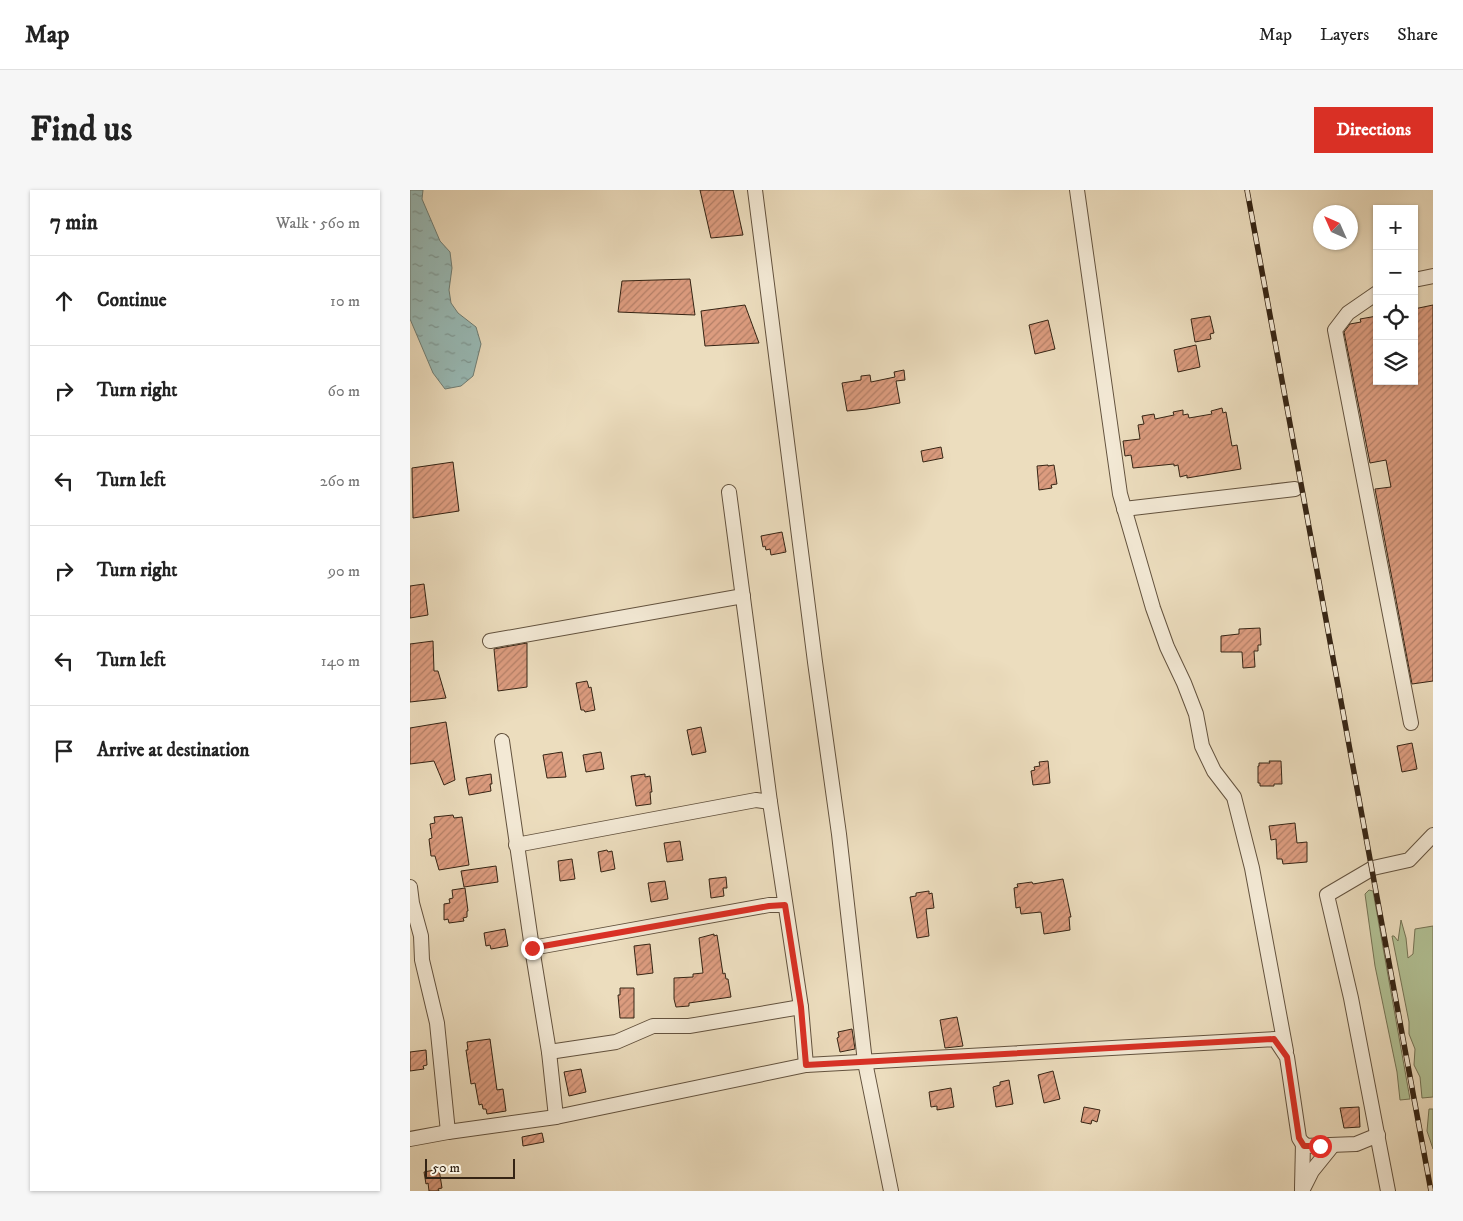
<!DOCTYPE html>
<html lang="en">
<head>
<meta charset="utf-8">
<style>
  body { margin:0; font-family:"IM FELL DW Pica",serif; background:#f6f6f6; color:#222 }
  .controls { position:absolute; right:15px; top:15px; display:grid; overflow:hidden; border-radius:0px; box-shadow:0 1px 4px #0004 }
  .controls button { width:45px; height:45px; display:grid; place-items:center; padding:0; border:0; border-bottom:1px solid #e0e0e0; background:#fff; color:#222; font:25px sans-serif }
  .compass { position:absolute; left:903px; top:15px; width:45px; height:45px; border-radius:50%; background:#fff; box-shadow:0 1px 4px #0004; rotate:315deg }
  .scale { position:absolute; left:15px; bottom:12px; width:90px; box-sizing:border-box; padding-left:5px; border:2px solid #352414; border-top:0; font-size:14px; line-height:18px; white-space:nowrap; color:#352414; -webkit-text-stroke:4px #f3e9d5; paint-order:stroke }
  .stop { position:absolute; width:15px; height:15px; margin:-11px; border:4px solid #d93025; border-radius:50%; background:#fff }
  .stop.end { background:#d93025; border-color:#fff; box-shadow:0 1px 5px #0008 }
  .list { margin:0; padding:0; list-style:none }
  h2 { display:flex; justify-content:space-between; align-items:center; height:65px; margin:0; padding:0 20px; font-size:21px }
  h2 small { font-size:16px; font-weight:400; color:#767676 }
  .list li { display:grid; grid-template-columns:32px 1fr auto; gap:15px; align-items:center; box-sizing:border-box; height:90px; padding:0 20px; border-top:1px solid #e0e0e0 }
  .list b { display:block; font-size:19px; white-space:nowrap }
  .list em { font-size:16px; font-style:normal; color:#767676 }
  .icon { flex:none; width:28px; height:28px; fill:none; stroke:currentColor; stroke-width:2; stroke-linecap:round; stroke-linejoin:round }
  .map { position:relative; flex:none; width:1023px; height:1001px; overflow:hidden; border-radius:0px }
  header { display:flex; align-items:center; gap:30px; box-sizing:border-box; height:70px; padding:0 25px; background:#fff; border-bottom:1px solid #e0e0e0 }
  header strong { font-size:24px }
  nav { display:flex; gap:28px; margin-inline-start:auto; font-size:18px }
  .intro { display:flex; align-items:center; justify-content:space-between; box-sizing:border-box; height:120px; padding:0 30px }
  h1 { margin:0; font-size:35px }
  .button { padding:12px 22px; border-radius:0px; background:#d93025; color:#fff; font-size:18px; font-weight:700 }
  main { display:flex; gap:30px; padding:0 30px }
  aside { flex:1; background:#fff; border-radius:0px; box-shadow:0 1px 4px #0004 }
  .map>svg:first-child { display:block }
</style>
</head>
<body>
<header>
<strong>Map</strong>
<nav><a>Map</a><a>Layers</a><a>Share</a></nav>
</header>
<div class="intro"><h1>Find us</h1><a class="button">Directions</a></div>
<main>
<aside>
<h2>7 min<small>Walk · 560 m</small></h2>
<ul class="list">
<li><svg class="icon" aria-label="ahead" viewBox="0 0 24 24"><path d="M12 20V5M6 11l6-6 6 6"/></svg><div><b>Continue</b></div><em>10 m</em></li>
<li><svg class="icon" aria-label="right" viewBox="0 0 24 24"><path d="M7 20v-9h11M14 6l5 5-5 5"/></svg><div><b>Turn right</b></div><em>60 m</em></li>
<li><svg class="icon" aria-label="left" viewBox="0 0 24 24"><path d="M17 20v-9H6M10 6l-5 5 5 5"/></svg><div><b>Turn left</b></div><em>260 m</em></li>
<li><svg class="icon" aria-label="right" viewBox="0 0 24 24"><path d="M7 20v-9h11M14 6l5 5-5 5"/></svg><div><b>Turn right</b></div><em>90 m</em></li>
<li><svg class="icon" aria-label="left" viewBox="0 0 24 24"><path d="M17 20v-9H6M10 6l-5 5 5 5"/></svg><div><b>Turn left</b></div><em>140 m</em></li>
<li><svg class="icon" aria-label="arrive" viewBox="0 0 24 24"><path d="M6 21V4h12l-3 4 3 4H6"/></svg><div><b>Arrive at destination</b></div></li>
</ul>
</aside>
<div class="map">
<svg width="1023" height="1001" viewBox="0 0 1023 1001">
  <defs>
    <pattern id="water-ripples" width="26" height="14" patternUnits="userSpaceOnUse" patternTransform="scale(1.25)"><rect width="26" height="14" fill="#99bbb7"/><path d="M2 4q2-2 4 0t4 0M15 11q2-2 4 0t4 0" fill="none" stroke="#7e9894"/></pattern>
    <pattern id="building-hatch" width="6" height="6" patternUnits="userSpaceOnUse" patternTransform="scale(1.25)"><rect width="6" height="6" fill="#dc9c7f"/><path d="M-1 1l2-2M0 6l6-6M5 7l2-2" fill="none" stroke="#b37f67"/></pattern>
  </defs>
  <rect width="100%" height="100%" fill="#ecddbe"/>
  <filter id="stains"><feTurbulence type="fractalNoise" baseFrequency=".004" numOctaves="4"/><feColorMatrix values="0 0 0 0 .2 0 0 0 0 .09 0 0 0 0 .02 0 0 0 .5 -.17"/></filter>
  <radialGradient id="worn" r=".72"><stop offset=".6" stop-color="#630" stop-opacity="0"/><stop offset="1" stop-color="#630" stop-opacity=".3"/></radialGradient>
  <g fill="#b2c296" stroke="#747355">
    <polygon points="959,700 963,701 1000,909 990,910 987,882 965,776 955,704"/>
    <polygon points="991,730 996,748 998,768 1003,764 1005,739 1023,736 1023,907 1012,908 1010,887 1004,875 1005,859 999,844 999,832 982,746 984,746 988,751"/>
    <polygon points="1019,919 1023,919 1023,959 1017,941"/>
  </g>
  <polygon fill="url(#water-ripples)" stroke="#717f76" points="0,0 13,0 12,9 30,51 40,62 42,78 39,100 41,113 48,123 66,137 71,154 63,186 51,196 35,199 23,183 0,129"/>
  <g fill="url(#building-hatch)" stroke="#352414">
    <polygon points="290,0 323,0 333,45 301,48"/>
    <polygon points="280,89 285,125 208,122 212,91"/>
    <polygon points="335,115 349,153 295,156 291,121"/>
    <polygon points="1023,115 1023,491 1002,494 965,299 981,297 976,270 960,273 934,142 940,134 951,132 950,129 967,126 967,191 1004,191 1004,119"/>
    <polygon points="800,126 804,143 800,144 801,149 785,152 781,129"/>
    <polygon points="638,130 645,159 625,164 619,135"/>
    <polygon points="786,155 790,177 768,182 764,160"/>
    <polygon points="494,180 495,190 486,191 490,213 457,219 437,221 432,193 451,190 451,186 460,185 461,192 485,187 484,182"/>
    <polygon points="812,218 813,223 816,222 822,256 827,255 831,279 777,288 777,285 770,287 768,275 764,276 764,274 723,278 721,265 715,266 713,251 730,249 728,235 734,234 732,226 744,224 745,229 764,225 763,222 773,220 773,225 778,224 779,228 802,224 801,221"/>
    <polygon points="531,257 533,268 513,272 511,261"/>
    <polygon points="43,272 49,321 3,328 2,278"/>
    <polygon points="638,275 638,276 644,275 647,294 641,295 642,298 629,300 627,276"/>
    <polygon points="372,342 376,362 361,365 360,359 356,360 355,356 353,357 351,346"/>
    <polygon points="14,394 18,425 0,428 0,396"/>
    <polygon points="850,438 851,455 848,455 848,461 844,461 845,477 833,478 832,462 811,462 811,446 829,444 829,439"/>
    <polygon points="23,451 24,481 28,481 36,508 0,512 0,454"/>
    <polygon points="117,453 117,497 88,501 84,459"/>
    <polygon points="177,491 179,498 181,497 185,520 175,522 174,520 171,520 166,493"/>
    <polygon points="36,532 45,590 34,595 24,571 0,574 0,538"/>
    <polygon points="291,537 296,562 282,565 277,540"/>
    <polygon points="1002,553 1007,579 992,582 987,556"/>
    <polygon points="152,562 156,587 137,588 133,565"/>
    <polygon points="191,562 194,579 176,582 173,565"/>
    <polygon points="638,571 640,593 623,595 621,581 625,580 624,577 630,576 629,572"/>
    <polygon points="859,571 871,571 872,594 864,594 864,596 850,596 850,593 848,593 848,576 849,576 849,573 860,573"/>
    <polygon points="81,584 82,594 80,594 81,601 59,605 56,588"/>
    <polygon points="235,584 235,587 240,586 242,602 240,602 241,614 226,616 221,586"/>
    <polygon points="43,625 44,628 52,627 59,675 29,680 25,666 21,666 19,649 22,648 20,634 25,633 24,627"/>
    <polygon points="885,633 887,653 897,652 897,672 873,674 872,669 867,669 866,649 861,650 859,636"/>
    <polygon points="270,651 273,670 257,672 254,653"/>
    <polygon points="197,660 198,662 202,661 205,679 191,682 188,662"/>
    <polygon points="162,669 165,689 150,691 148,671"/>
    <polygon points="86,676 88,692 54,697 51,681"/>
    <polygon points="316,687 317,698 313,698 314,706 301,708 299,689"/>
    <polygon points="653,689 661,727 659,727 660,740 634,744 631,722 611,724 610,717 606,718 604,698 608,697 607,694 622,692 623,694"/>
    <polygon points="255,691 258,709 241,712 238,693"/>
    <polygon points="55,698 58,721 57,721 57,727 53,728 54,731 39,733 38,729 34,730 34,714 40,713 39,709 43,708 42,700"/>
    <polygon points="519,701 519,704 522,703 524,718 516,719 519,746 507,748 500,707 506,706 506,703"/>
    <polygon points="95,739 98,756 81,759 80,755 76,756 74,743"/>
    <polygon points="304,744 304,746 307,745 313,784 315,783 316,789 318,789 321,807 279,813 279,816 266,817 264,809 264,788 283,787 283,784 293,783 289,748"/>
    <polygon points="240,754 243,783 227,785 224,756"/>
    <polygon points="210,798 224,798 224,828 210,828 208,805 210,805"/>
    <polygon points="547,827 553,856 535,858 530,830"/>
    <polygon points="442,839 445,859 430,862 427,848 429,847 428,842"/>
    <polygon points="80,849 87,900 93,899 96,921 77,924 76,919 73,919 72,914 69,915 65,893 61,894 56,860 58,860 57,852"/>
    <polygon points="16,860 17,875 13,876 14,879 0,881 0,862"/>
    <polygon points="171,879 176,902 159,906 154,882"/>
    <polygon points="643,881 650,909 634,913 628,885"/>
    <polygon points="599,890 603,914 586,917 583,897 590,895 590,892"/>
    <polygon points="541,898 544,917 527,920 527,916 521,917 519,902"/>
    <polygon points="674,917 690,920 687,932 682,930 681,934 671,932"/>
    <polygon points="949,917 950,937 934,938 930,918"/>
    <polygon points="132,943 134,952 113,956 112,947"/>
    <polygon points="29,979 32,998 28,999 29,1001 19,1001 18,993 16,994 14,982"/>
  </g>
  <g fill="none" stroke-linecap="round" stroke-linejoin="round">
    <defs>
      <g id="minor">
        <polyline points="345,0 405,472 429,644 455,872 481,1001"/>
        <polyline points="667,0 710,304 743,418 757,457 774,493 786,524 792,556 804,581 824,607 842,678 876,861"/>
        <polyline points="1004,90 1023,86"/>
        <polyline points="967,103 938,123 925,140 1001,533"/>
        <polyline points="319,302 360,612 391,817 396,875"/>
        <polyline points="714,319 885,299"/>
        <polyline points="80,451 333,406"/>
        <polyline points="92,551 122,758 139,862 146,927"/>
        <polyline points="106,655 346,610 360,612"/>
        <polyline points="0,697 2,713 11,746 12,770 27,833 38,942"/>
        <polyline points="122,758 359,715 375,715"/>
        <polyline points="139,862 206,852 243,836 279,836 391,817"/>
        <polyline points="0,949 38,942 146,927 396,875 865,849 877,867 889,948 894,956 946,954 968,945"/>
        <polyline points="892,998 893,953"/>
        <polyline points="892,1001 902,981 923,955"/>
        <polyline points="978,1001 941,808 917,705 963,678 999,670 1023,645"/>
      </g>
    </defs>
    <use href="#minor" stroke="#63523e" stroke-width="16"/>
    <use href="#minor" stroke="#f3e9d5" stroke-width="14"/>
    <defs>
      <polyline id="rail" points="837,0 1021,1001"/>
    </defs>
    <use href="#rail" stroke="#352414" stroke-width="5.5"/>
    <use href="#rail" stroke="#f3e9d5" stroke-width="4" stroke-dasharray="11" stroke-linecap="butt"/>
  </g>
  <g fill="none" stroke-linecap="round" stroke-linejoin="round">
    <polyline stroke="#d93025" stroke-width="6" points="122,758 359,716 375,715 391,817 396,875 864,849 877,867 889,948 894,956 910,956"/>
  </g>
  <rect width="100%" height="100%" filter="url(#stains)"/>
  <rect width="100%" height="100%" fill="url(#worn)"/>
</svg>
<div class="controls">
<button>+</button>
<button>−</button>
<button><svg class="icon" aria-label="locate" viewBox="0 0 24 24"><circle cx="12" cy="12" r="6"/><path d="M12 2v4M12 18v4M2 12h4M18 12h4"/></svg></button>
<button><svg class="icon" aria-label="layers" viewBox="0 0 24 24"><path d="M12 4l9 5-9 5-9-5zM3 14l9 5 9-5"/></svg></button>
</div>
<svg class="compass" viewBox="-18 -18 36 36"><path d="M0-13l5 13h-10z" fill="#e53935"/><path d="M0 13l5-13h-10z" fill="#767676"/></svg>
<div class="scale">50 m</div>
<div class="stop" style="left:910px;top:956px"></div>
<div class="stop end" style="left:122px;top:758px"></div>
</div>
</main>
</body>
</html>
